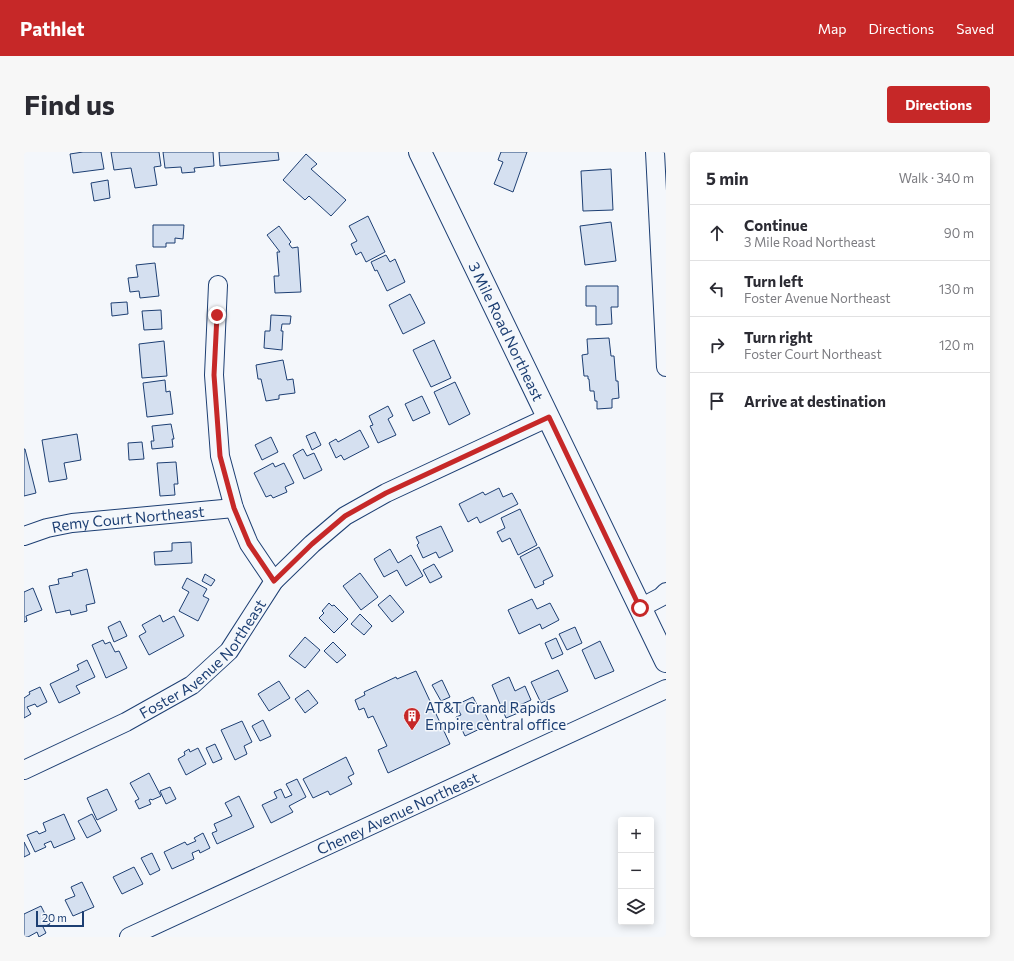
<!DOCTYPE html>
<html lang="en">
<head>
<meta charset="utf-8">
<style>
  body { margin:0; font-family:Commissioner,sans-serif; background:#f7f7f7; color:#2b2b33 }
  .controls { position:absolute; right:12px; bottom:12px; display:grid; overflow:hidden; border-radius:4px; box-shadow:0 2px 10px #0003 }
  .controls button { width:36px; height:36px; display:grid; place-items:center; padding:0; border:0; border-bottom:1px solid #e1e1e2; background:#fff; color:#2b2b33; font:20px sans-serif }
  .scale { position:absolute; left:12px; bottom:10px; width:48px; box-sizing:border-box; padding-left:4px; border:2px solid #1d3f73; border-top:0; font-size:11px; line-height:14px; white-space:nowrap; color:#1d3f73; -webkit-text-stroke:3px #f4f7fb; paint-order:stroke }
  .stop { position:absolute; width:12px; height:12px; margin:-9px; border:3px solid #c62828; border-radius:50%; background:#fff }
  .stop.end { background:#c62828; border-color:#fff; box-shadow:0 1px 4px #0008 }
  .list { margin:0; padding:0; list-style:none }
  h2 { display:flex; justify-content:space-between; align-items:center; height:52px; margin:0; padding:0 16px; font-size:17px }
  h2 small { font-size:13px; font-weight:400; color:#7c7c81 }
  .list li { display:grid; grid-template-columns:26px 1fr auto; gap:12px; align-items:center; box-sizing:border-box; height:56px; padding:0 16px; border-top:1px solid #e1e1e2 }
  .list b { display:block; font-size:15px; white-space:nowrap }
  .list p { margin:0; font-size:13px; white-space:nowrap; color:#7c7c81 }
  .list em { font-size:13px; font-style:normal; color:#7c7c81 }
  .icon { flex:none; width:22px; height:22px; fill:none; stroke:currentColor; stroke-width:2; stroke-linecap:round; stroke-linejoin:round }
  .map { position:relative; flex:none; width:642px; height:785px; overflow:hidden; border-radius:4px }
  header { display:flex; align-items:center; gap:24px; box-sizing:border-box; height:56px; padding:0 20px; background:#c62828; color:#fff }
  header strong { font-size:19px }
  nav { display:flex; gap:22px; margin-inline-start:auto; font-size:14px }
  .intro { display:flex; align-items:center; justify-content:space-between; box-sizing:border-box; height:96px; padding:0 24px }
  h1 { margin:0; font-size:28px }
  .button { padding:10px 18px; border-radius:4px; background:#c62828; color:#fff; font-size:14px; font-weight:700 }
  main { display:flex; gap:24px; padding:0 24px }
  aside { flex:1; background:#fff; border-radius:4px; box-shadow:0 2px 10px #0003 }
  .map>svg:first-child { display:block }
</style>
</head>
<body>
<header>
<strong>Pathlet</strong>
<nav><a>Map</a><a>Directions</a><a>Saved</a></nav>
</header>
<div class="intro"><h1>Find us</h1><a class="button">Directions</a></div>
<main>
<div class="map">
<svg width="642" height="785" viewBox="0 0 642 785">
  <rect width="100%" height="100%" fill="#f4f7fb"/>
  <g fill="#d5e0f0" stroke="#1d3f73">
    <polygon points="59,0 77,0 80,17 49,21 46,2"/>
    <polygon points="87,0 135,0 137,14 130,15 133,33 111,36 107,16 90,18"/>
    <polygon points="139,0 189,0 190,14 170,16 171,20 158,21 157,15 141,16"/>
    <polygon points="195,0 254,0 255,8 196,14"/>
    <polygon points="477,0 503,0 489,40 470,32 479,10 474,8"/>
    <polygon points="282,2 293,12 287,17 322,48 307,64 285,44 281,48 259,28"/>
    <polygon points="587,17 589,58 559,59 557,19"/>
    <polygon points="84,28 86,46 70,49 67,31"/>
    <polygon points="344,64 361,100 342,110 337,100 332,103 327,92 333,89 325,74"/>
    <polygon points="587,70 592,109 561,113 556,74"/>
    <polygon points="129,73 160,73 159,87 151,86 151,91 142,91 142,95 129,95"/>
    <polygon points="255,74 267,90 265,92 268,96 274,95 277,140 251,141 250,124 255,124 253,100 256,100 243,83"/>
    <polygon points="362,103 366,110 371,107 381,130 363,139 353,118 351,119 347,110"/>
    <polygon points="131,111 135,144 116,146 115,139 106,140 104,126 114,125 112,113"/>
    <polygon points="562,134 594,134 594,155 587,155 588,172 572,173 572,154 562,154"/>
    <polygon points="386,142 401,171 379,182 365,153"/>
    <polygon points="103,150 104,162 88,164 87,151"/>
    <polygon points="137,158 138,177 120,178 118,159"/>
    <polygon points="247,163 267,164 266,172 258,172 257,179 259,179 258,198 240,196 241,179 246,179"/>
    <polygon points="585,186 587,204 590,204 592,229 594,229 595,246 588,247 588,256 573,257 573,249 571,249 570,239 566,239 565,227 564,227 564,224 560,224 558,203 564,202 563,187"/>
    <polygon points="410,188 427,226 407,235 389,198"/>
    <polygon points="140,189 143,224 118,226 115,192"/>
    <polygon points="259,208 263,228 269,227 271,241 255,243 255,247 242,249 237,227 234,227 232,213"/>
    <polygon points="141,228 142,240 146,239 149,262 123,265 119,231"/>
    <polygon points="431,230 446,262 425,273 410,240"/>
    <polygon points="398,244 406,261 389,269 381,252"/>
    <polygon points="364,254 369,264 364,267 372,283 354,291 346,274 349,273 345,264"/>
    <polygon points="147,272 150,287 148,287 149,295 128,297 127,289 130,289 128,274"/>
    <polygon points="336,278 345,295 320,308 317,303 312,306 305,291 312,287 314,290"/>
    <polygon points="291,280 297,293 288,298 282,284"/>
    <polygon points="53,282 57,308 40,311 43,327 25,330 18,288"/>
    <polygon points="247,285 254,300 238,308 231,293"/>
    <polygon points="118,290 120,307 105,308 104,291"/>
    <polygon points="0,297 1,297 12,341 0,344"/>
    <polygon points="279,297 283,304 290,301 298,318 280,327 269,303"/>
    <polygon points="152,310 154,332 150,332 151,343 136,344 133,311"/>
    <polygon points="249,311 251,315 260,311 270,331 261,335 263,340 249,346 247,343 242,345 230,321"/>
    <polygon points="475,336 479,345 488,341 494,352 456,371 453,365 444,370 435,352 459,340 461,343"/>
    <polygon points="496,357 513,393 494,403 486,386 478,390 473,380 481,376 477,366"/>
    <polygon points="417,374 429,399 415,406 412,400 399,406 393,393 395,391 392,385"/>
    <polygon points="167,390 168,411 131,413 130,400 148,399 148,391"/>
    <polygon points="515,395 529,424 519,429 520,432 511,436 496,405"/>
    <polygon points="366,397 374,411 387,403 399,424 382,434 373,418 360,425 350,407"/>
    <polygon points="410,412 418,425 406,431 399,418"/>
    <polygon points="63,417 71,451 62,453 63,459 47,463 46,458 32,461 25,434 35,432 34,427 49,424 48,421"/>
    <polygon points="336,421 354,445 337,458 319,434"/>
    <polygon points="181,422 191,428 187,434 178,429"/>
    <polygon points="163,426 183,437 179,444 185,447 174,469 155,459 165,440 158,436"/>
    <polygon points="9,436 18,458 2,464 3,469 0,470 0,440"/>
    <polygon points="366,443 380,460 368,470 354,453"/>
    <polygon points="508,447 513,457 526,451 535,468 518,477 516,472 495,482 484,458"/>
    <polygon points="305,451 308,454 310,453 324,467 310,481 295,466 300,461 298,459"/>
    <polygon points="336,462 348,474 340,483 327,472"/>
    <polygon points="136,463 139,470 150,464 160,484 125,503 115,484 122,480 118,473"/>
    <polygon points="96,469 103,484 90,490 84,475"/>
    <polygon points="551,475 558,491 543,498 535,482"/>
    <polygon points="281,485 296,498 281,516 265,504"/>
    <polygon points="532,486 539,502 528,507 521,491"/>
    <polygon points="79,488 81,492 86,490 91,500 95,499 103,516 82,526 68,493"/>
    <polygon points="576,489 590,519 571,527 558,498"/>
    <polygon points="309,490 322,503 313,511 300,499"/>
    <polygon points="63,508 71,525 52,534 56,541 35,551 26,532 55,518 53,513"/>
    <polygon points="534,518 544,539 517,551 507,530"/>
    <polygon points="392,519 426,592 364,621 354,598 363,594 349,564 344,566 340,556 335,558 331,548 341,543 340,540 372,525 373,527"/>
    <polygon points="485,525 491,539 501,534 507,548 496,553 499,559 482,566 468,533"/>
    <polygon points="418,528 426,545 417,549 408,533"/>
    <polygon points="255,529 266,546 245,559 234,542"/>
    <polygon points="16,535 23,550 13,555 11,552 3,555 7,562 0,566 0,546 6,542 5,540"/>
    <polygon points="284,538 294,551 281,561 271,547"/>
    <polygon points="449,545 454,555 457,553 466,572 441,584 432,565 437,563 432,553"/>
    <polygon points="239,568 247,584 236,589 228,574"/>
    <polygon points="218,569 228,590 220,594 223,602 211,608 197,578"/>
    <polygon points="191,592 198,607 189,611 182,596"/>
    <polygon points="174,596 182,612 162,623 154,607 161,603 160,600 165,597 166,600"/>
    <polygon points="322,605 330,622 324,625 328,632 306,643 304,639 289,646 279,627"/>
    <polygon points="125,621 137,644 128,648 127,647 125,648 127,652 115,657 111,649 115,647 106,631"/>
    <polygon points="273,627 282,645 265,654 269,660 247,671 238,653 253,646 250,640 257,637 261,646 268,643 262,632"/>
    <polygon points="146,635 152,647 142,652 136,639"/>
    <polygon points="83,637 93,658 73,668 63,646"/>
    <polygon points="215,644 230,675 193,692 188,681 193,679 190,672 208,664 201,651"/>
    <polygon points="40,662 51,687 30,696 27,689 20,692 22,695 11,700 3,683 13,679 15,682 22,679 19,671"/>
    <polygon points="68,662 77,679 63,686 54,669"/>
    <polygon points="179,681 186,696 176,701 175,698 168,701 170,707 148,717 140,700 161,690 163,693 172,689 170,686"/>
    <polygon points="0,690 6,702 0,705"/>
    <polygon points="128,701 136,718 126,723 117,706"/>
    <polygon points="110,715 119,732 98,742 89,725"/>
    <polygon points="58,730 70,755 49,764 41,748 51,744 47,735"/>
    <polygon points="17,754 26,772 19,775 22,781 15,785 13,780 4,785 0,785 0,762"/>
  </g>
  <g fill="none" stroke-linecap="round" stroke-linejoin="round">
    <defs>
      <g id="minor">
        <polyline points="631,0 642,215"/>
        <polyline points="194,133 190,223 196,304 210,356 225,392 250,429"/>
        <path id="s1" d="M 0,384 L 23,376 L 48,371 L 210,356"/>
        <polyline points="616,456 637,445 642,440"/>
        <path id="s2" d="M 0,618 L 102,570 L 168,533 L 205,499 L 250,429 L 288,392 L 321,364 L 362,341 L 525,265"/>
        <path id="s3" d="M 105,785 L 642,537"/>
      </g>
      <g id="major">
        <path id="s4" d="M 396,0 L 642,509"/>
      </g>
    </defs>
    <use href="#minor" stroke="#1d3f73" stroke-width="20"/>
    <use href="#major" stroke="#1d3f73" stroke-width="24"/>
    <use href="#minor" stroke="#f4f7fb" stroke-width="18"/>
    <use href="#major" stroke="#f4f7fb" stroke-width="22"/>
  </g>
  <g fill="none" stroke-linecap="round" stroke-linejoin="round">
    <polyline stroke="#c62828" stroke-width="5" points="193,163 190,223 196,304 210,356 225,392 250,429 288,392 321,364 362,341 525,265 616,456"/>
  </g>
  <defs>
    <symbol id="building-pin" viewBox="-11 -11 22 30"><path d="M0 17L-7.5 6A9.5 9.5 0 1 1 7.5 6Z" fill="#c62828" stroke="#f4f7fb"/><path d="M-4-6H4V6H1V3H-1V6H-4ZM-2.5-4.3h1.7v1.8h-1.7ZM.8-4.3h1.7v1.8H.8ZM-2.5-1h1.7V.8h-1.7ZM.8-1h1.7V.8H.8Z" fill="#fff"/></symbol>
  </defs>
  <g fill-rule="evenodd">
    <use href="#building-pin" x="378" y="554" width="20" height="27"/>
  </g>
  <g text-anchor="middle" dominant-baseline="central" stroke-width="3" stroke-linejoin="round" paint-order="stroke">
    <g font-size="15" fill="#1d3f73" stroke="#f4f7fb">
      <text stroke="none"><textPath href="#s4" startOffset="199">3 Mile Road Northeast</textPath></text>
      <text stroke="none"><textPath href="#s1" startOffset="106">Remy Court Northeast</textPath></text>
      <text stroke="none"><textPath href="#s2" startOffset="214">Foster Avenue Northeast</textPath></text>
      <text stroke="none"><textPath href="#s3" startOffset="296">Cheney Avenue Northeast</textPath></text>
    </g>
    <g font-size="15" fill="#1d3f73" stroke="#f4f7fb" text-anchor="start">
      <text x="401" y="555">AT&amp;T Grand Rapids<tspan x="401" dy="17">Empire central office</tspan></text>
    </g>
  </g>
</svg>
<div class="controls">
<button>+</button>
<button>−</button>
<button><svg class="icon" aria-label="layers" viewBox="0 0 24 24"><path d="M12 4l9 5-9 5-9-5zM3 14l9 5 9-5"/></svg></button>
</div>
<div class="scale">20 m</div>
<div class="stop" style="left:616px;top:456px"></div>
<div class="stop end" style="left:193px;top:163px"></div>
</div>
<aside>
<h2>5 min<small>Walk · 340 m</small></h2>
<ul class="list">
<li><svg class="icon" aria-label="ahead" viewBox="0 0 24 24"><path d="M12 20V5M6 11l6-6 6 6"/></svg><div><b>Continue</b><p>3 Mile Road Northeast</p></div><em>90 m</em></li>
<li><svg class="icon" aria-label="left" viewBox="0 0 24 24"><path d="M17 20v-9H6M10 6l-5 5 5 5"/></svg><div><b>Turn left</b><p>Foster Avenue Northeast</p></div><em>130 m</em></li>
<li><svg class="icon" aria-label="right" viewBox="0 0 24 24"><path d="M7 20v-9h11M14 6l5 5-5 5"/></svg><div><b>Turn right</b><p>Foster Court Northeast</p></div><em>120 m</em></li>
<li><svg class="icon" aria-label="arrive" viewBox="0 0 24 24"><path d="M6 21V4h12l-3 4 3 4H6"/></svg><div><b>Arrive at destination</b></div></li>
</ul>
</aside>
</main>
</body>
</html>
